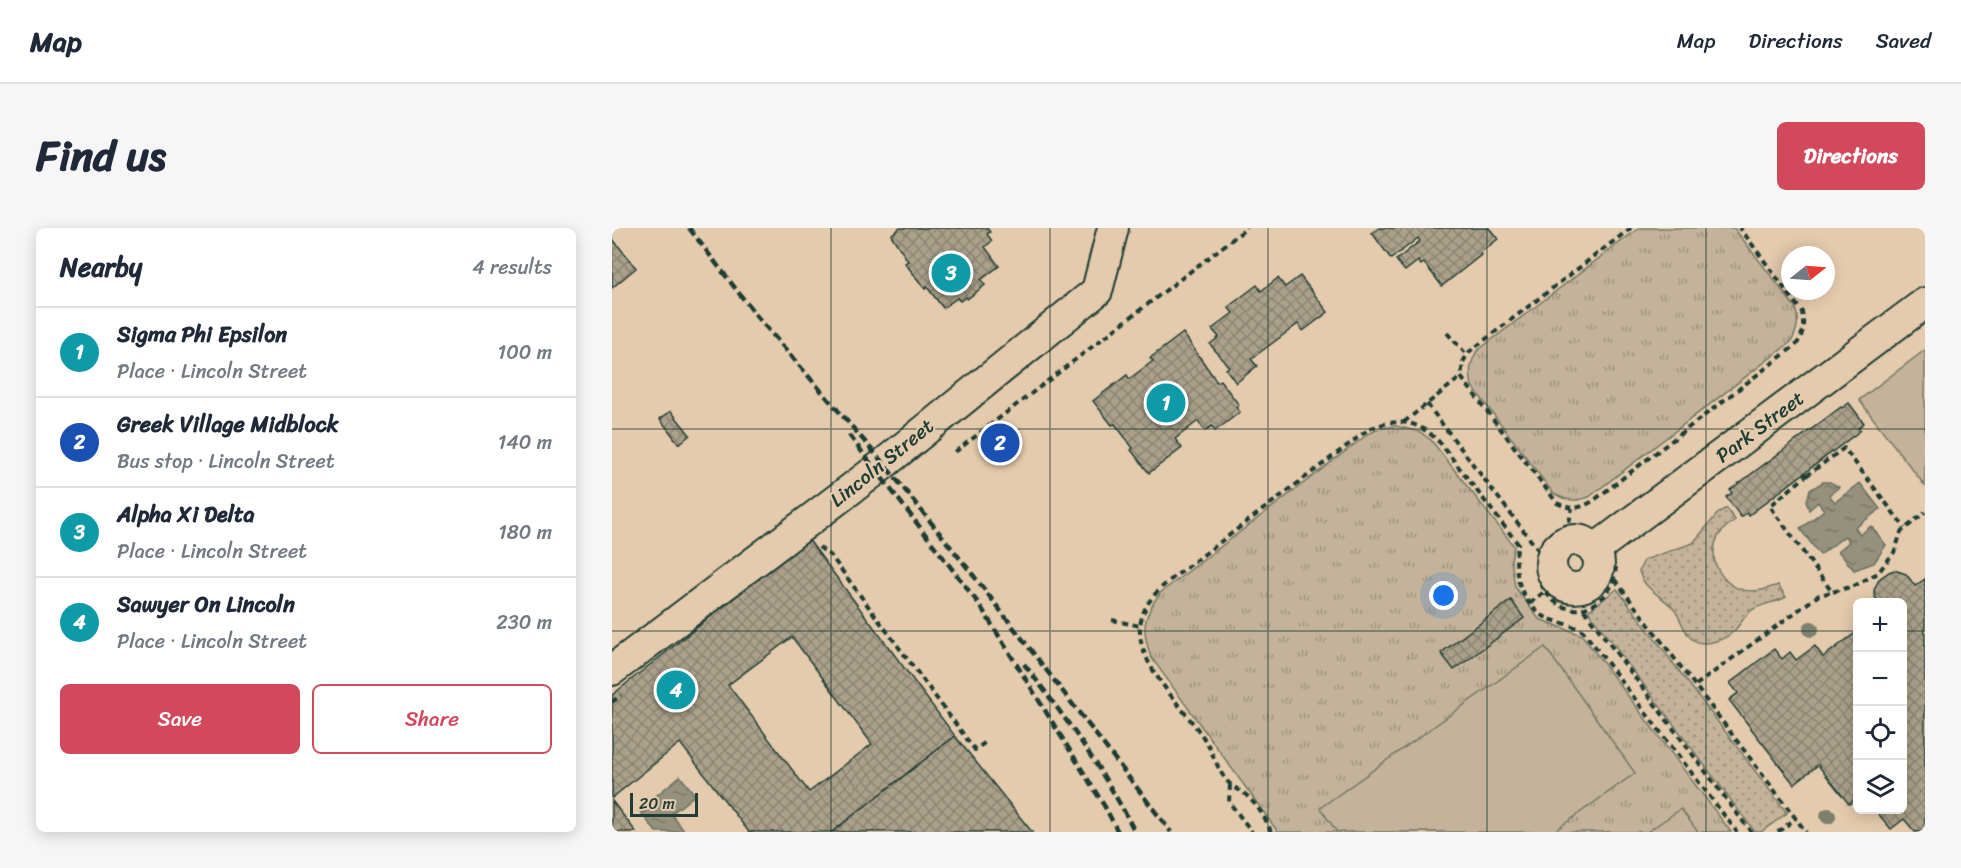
<!DOCTYPE html>
<html lang="en">
<head>
<meta charset="utf-8">
<style>
  body { margin:0; font-family:Sriracha,sans-serif; background:#f6f6f7; color:#1f2937 }
  .controls { position:absolute; right:18px; bottom:18px; display:grid; overflow:hidden; border-radius:9px; box-shadow:0 3px 15px #0003 }
  .controls button { width:54px; height:54px; display:grid; place-items:center; padding:0; border:0; border-bottom:2px solid #e0e1e3; background:#fff; color:#1f2937; font:30px sans-serif }
  .compass { position:absolute; left:1169px; top:18px; width:54px; height:54px; border-radius:50%; background:#fff; box-shadow:0 3px 15px #0003; rotate:73deg }
  .scale { position:absolute; left:18px; bottom:15px; width:68px; box-sizing:border-box; padding-left:6px; border:3px solid #1f3d34; border-top:0; font-size:16px; line-height:21px; white-space:nowrap; color:#1f3d34; -webkit-text-stroke:4px #e5cbad; paint-order:stroke }
  .you { position:absolute; left:832px; top:368px; width:21px; height:21px; margin:-15px; border:4px solid #fff; border-radius:50%; background:#1a73e8; box-shadow:0 0 0 9px #1a73e833 }
  .badge { display:grid; place-items:center; width:39px; height:39px; border-radius:50%; background:#d1495b; color:#fff; font-size:20px; font-weight:700 }
  .pin { position:absolute; translate:-50% -50%; border:3px solid #fff; box-shadow:0 2px 6px #0006 }
  .list { margin:0; padding:0; list-style:none }
  h2 { display:flex; justify-content:space-between; align-items:center; height:78px; margin:0; padding:0 24px; font-size:26px }
  h2 small { font-size:20px; font-weight:400; color:#747a83 }
  .list li { display:grid; grid-template-columns:39px 1fr auto; gap:18px; align-items:center; box-sizing:border-box; height:90px; padding:0 24px; border-top:2px solid #e0e1e3 }
  .list b { display:block; font-size:22px; white-space:nowrap }
  .list p { margin:0; font-size:20px; white-space:nowrap; color:#747a83 }
  .list em { font-size:20px; font-style:normal; color:#747a83 }
  .actions { display:flex; gap:12px; padding:18px 24px }
  .actions a { flex:1; padding:14px 0; border:2px solid #d1495b; border-radius:9px; text-align:center; font-size:21px; color:#d1495b }
  .actions .main { background:#d1495b; color:#fff }
  .icon { flex:none; width:33px; height:33px; fill:none; stroke:currentColor; stroke-width:2; stroke-linecap:round; stroke-linejoin:round }
  .map { position:relative; flex:none; width:1313px; height:604px; overflow:hidden; border-radius:9px }
  header { display:flex; align-items:center; gap:36px; box-sizing:border-box; height:84px; padding:0 30px; background:#fff; border-bottom:2px solid #e0e1e3 }
  header strong { font-size:28px }
  nav { display:flex; gap:33px; margin-inline-start:auto; font-size:21px }
  .intro { display:flex; align-items:center; justify-content:space-between; box-sizing:border-box; height:144px; padding:0 36px }
  h1 { margin:0; font-size:42px }
  .button { padding:15px 27px; border-radius:9px; background:#d1495b; color:#fff; font-size:21px; font-weight:700 }
  main { display:flex; gap:36px; padding:0 36px }
  aside { flex:1; background:#fff; border-radius:9px; box-shadow:0 3px 15px #0003 }
  .map>svg:first-child { display:block }
</style>
</head>
<body>
<header>
<strong>Map</strong>
<nav><a>Map</a><a>Directions</a><a>Saved</a></nav>
</header>
<div class="intro"><h1>Find us</h1><a class="button">Directions</a></div>
<main>
<aside>
<h2>Nearby<small>4 results</small></h2>
<ul class="list">
<li><span class="badge" style="background:#0f9aa8">1</span><div><b>Sigma Phi Epsilon</b><p>Place · Lincoln Street</p></div><em>100 m</em></li>
<li><span class="badge" style="background:#1a4fb4">2</span><div><b>Greek Village Midblock</b><p>Bus stop · Lincoln Street</p></div><em>140 m</em></li>
<li><span class="badge" style="background:#0f9aa8">3</span><div><b>Alpha Xi Delta</b><p>Place · Lincoln Street</p></div><em>180 m</em></li>
<li><span class="badge" style="background:#0f9aa8">4</span><div><b>Sawyer On Lincoln</b><p>Place · Lincoln Street</p></div><em>230 m</em></li>
</ul>
<div class="actions"><a class="main">Save</a><a>Share</a></div>
</aside>
<div class="map">
<svg width="1313" height="604" viewBox="0 0 1313 604">
  <defs>
    <pattern id="grass-dots" width="8" height="8" patternUnits="userSpaceOnUse" patternTransform="scale(1.5)"><rect width="8" height="8" fill="#c4b39a"/><path d="M2 2h.1M6 6h.1" fill="none" stroke="#9f937e" stroke-width="1.8" stroke-linecap="round"/></pattern>
    <pattern id="park-tufts" width="24" height="20" patternUnits="userSpaceOnUse" patternTransform="scale(1.5)"><rect width="24" height="20" fill="#c4b39a"/><path d="M3 7l-1-3M5 7V3M7 7l1-3M15 17l-1-3M17 17v-4M19 17l1-3" fill="none" stroke="#9f937e"/></pattern>
    <pattern id="water-ripples" width="26" height="14" patternUnits="userSpaceOnUse" patternTransform="scale(1.5)"><rect width="26" height="14" fill="#95917c"/><path d="M2 4q2-2 4 0t4 0M15 11q2-2 4 0t4 0" fill="none" stroke="#797866"/></pattern>
    <pattern id="building-cross-hatch" width="8" height="8" patternUnits="userSpaceOnUse" patternTransform="scale(1.5)"><rect width="8" height="8" fill="#aba18a"/><path d="M0 0l8 8M0 8l8-8" fill="none" stroke="#8b8472"/></pattern>
  </defs>
  <rect width="100%" height="100%" fill="#e5cbad"/>
  <filter id="ink" filterUnits="userSpaceOnUse"><feTurbulence type="fractalNoise" baseFrequency=".0167" numOctaves="2"/><feDisplacementMap in="SourceGraphic" scale="12" xChannelSelector="R" yChannelSelector="G"/><feConvolveMatrix kernelMatrix="1 2 1 2 8 2 1 2 1" color-interpolation-filters="sRGB"/></filter>
  <g filter="url(#ink)">
    <g fill="url(#grass-dots)" stroke="#727867" stroke-width="1.5">
      <path d="M 1115,280 L 1123,292 C 1115,298 1107,304 1104,313 C 1096,337 1114,362 1139,363 C 1148,364 1157,360 1166,357 L 1174,369 C 1164,375 1151,375 1140,382 C 1132,388 1129,396 1122,403 C 1113,412 1091,420 1080,411 C 1071,404 1069,389 1061,380 C 1049,367 1032,362 1027,343 L 1032,332 L 1081,315 L 1107,284 Z"/>
      <polygon points="1005,361 1175,585 1149,604 1143,604 976,383"/>
    </g>
    <g fill="url(#park-tufts)" stroke="#727867" stroke-width="1.5">
      <path d="M 1027,0 L 1122,0 L 1183,79 C 1187,92 1186,102 1179,114 L 977,269 C 963,274 954,273 941,265 L 860,158 C 857,144 858,135 865,123 Z"/>
      <path d="M 784,198 L 808,204 L 819,212 L 902,318 L 899,332 L 903,359 L 927,391 L 970,407 L 1119,604 L 666,604 L 539,429 C 529,401 531,389 548,365 L 756,206 L 769,200 Z"/>
    </g>
    <g fill="#c4b39a" stroke="#727867" stroke-width="1.5">
      <polygon points="1313,122 1313,258 1247,172"/>
      <polygon points="933,419 1023,545 941,604 725,604 708,580"/>
      <polygon points="1069,581 1086,604 1035,604"/>
    </g>
    <g fill="url(#water-ripples)" stroke="#666f5f" stroke-width="1.5">
      <polygon points="1211,254 1218,254 1227,259 1217,267 1223,274 1248,255 1268,281 1243,300 1248,307 1259,298 1274,317 1262,335 1242,342 1226,323 1237,314 1233,308 1208,327 1188,301 1212,282 1206,274 1197,282 1194,273 1198,262"/>
      <polygon points="68,548 83,567 59,586 73,604 44,604 27,582"/>
    </g>
    <g fill="url(#building-cross-hatch)" stroke="#1f3d34" stroke-width="1.5" fill-rule="evenodd">
      <polygon points="288,0 375,0 378,4 375,6 380,13 373,19 387,38 369,52 373,57 355,71 354,69 348,73 345,70 331,80 315,59 313,61 293,35 296,33 279,7"/>
      <polygon points="767,0 877,0 886,11 868,25 869,27 830,58 812,35 809,37 806,33 793,43 784,32 808,13 806,10 779,31 760,5"/>
      <polygon points="0,10 24,40 0,60"/>
      <polygon points="688,48 716,84 691,103 686,96 639,131 645,138 624,155 614,141 617,139 598,116 607,109 600,101 621,85 616,79 645,57 649,63 666,50 673,59"/>
      <polygon points="571,105 605,154 608,152 627,177 624,179 628,184 603,203 600,198 593,203 586,193 563,211 570,220 537,245 519,222 521,220 503,196 500,197 481,173 515,147 517,151 541,133 538,130"/>
      <polygon points="1237,175 1252,195 1246,200 1249,202 1137,287 1135,285 1129,289 1114,269 1120,265 1118,262 1229,179 1230,180"/>
      <polygon points="59,183 78,207 67,216 48,191"/>
      <polygon points="385,200 401,221 390,230 374,208"/>
      <path d="M 196,311 L 343,508 L 220,604 L 137,604 L 68,515 L 0,570 L 0,467 ZM 180,409 L 260,516 L 197,564 L 116,457 Z"/>
      <polygon points="1282,342 1294,346 1303,358 1313,351 1313,604 1303,604 1292,591 1279,601 1263,582 1290,582 1290,374 1267,374 1263,369 1262,362 1267,351 1277,344"/>
      <polygon points="899,372 912,390 842,442 829,425"/>
      <polygon points="1246,403 1246,569 1237,576 1206,537 1182,556 1117,472 1126,465 1118,455 1162,421 1170,431 1178,424 1184,432 1203,418 1211,429"/>
      <polygon points="343,508 420,604 220,604"/>
      <polygon points="0,573 24,604 0,604"/>
    </g>
    <g fill="none" stroke-linecap="round" stroke-linejoin="round">
      <defs>
        <g id="minor">
          <circle cx="963" cy="336" r="24"/>
          <polyline points="982,322 1313,75"/>
          <polyline points="0,442 264,242 485,63 501,0"/>
        </g>
      </defs>
      <use href="#minor" stroke="#1f3d34" stroke-width="34"/>
      <g stroke="#1f3d34" stroke-width="4" stroke-dasharray="6 4.5" stroke-linecap="butt">
        <path d="M 1019,0 L 857,124 L 851,134 L 849,149 L 945,275 C 959,282 968,281 981,273 L 1184,117 C 1192,107 1192,96 1190,84 L 1128,0"/>
        <polyline points="835,105 855,127"/>
        <polyline points="815,176 927,323"/>
        <polyline points="792,194 849,149"/>
        <polyline points="343,224 635,0"/>
        <polyline points="1192,245 1194,248 1158,278 1220,364 1242,358 1266,345 1283,323 1289,304 1313,284"/>
        <polyline points="1194,248 1232,220 1293,300"/>
        <path d="M 956,297 C 893,317 937,407 985,374 C 998,365 1002,355 1004,339"/>
        <polyline points="953,315 960,280"/>
        <polyline points="207,319 219,328 363,522 375,513"/>
        <polyline points="1003,352 1194,604"/>
        <polyline points="918,375 946,353"/>
        <polyline points="972,382 1139,604"/>
        <polyline points="500,392 528,398"/>
        <polyline points="1084,457 1207,367 1220,364"/>
        <polyline points="0,474 9,467"/>
        <polyline points="618,557 617,574 640,604"/>
        <path d="M 659,604 C 654,590 645,577 634,567 C 628,562 620,559 615,553 C 604,540 601,523 591,509 C 557,459 489,407 557,353 L 757,201 C 786,189 807,192 829,216 L 906,316 C 900,344 908,376 935,390 C 947,395 959,396 971,403 L 1125,604"/>
        <polyline points="1166,604 1184,590"/>
      </g>
      <use href="#minor" stroke="#e5cbad" stroke-width="30"/>
      <g stroke="#1f3d34" stroke-width="4.5" stroke-dasharray="9 4.5" stroke-linecap="butt">
        <polyline points="77,0 143,86 272,236 358,343 559,604"/>
        <polyline points="237,207 367,376 493,579 506,604"/>
        <path d="M 412,436 C 454,490 492,543 523,604"/>
      </g>
    </g>
    <g fill="#7c806d">
      <circle cx="1199" cy="401" r="8"/>
      <circle cx="1216" cy="588" r="8"/>
    </g>
  </g>
  <path fill="none" stroke="#1f3d34" stroke-width="1.5" stroke-opacity="0.55" d="M 219,0 L 219,604M 438,0 L 438,604M 656,0 L 656,604M 875,0 L 875,604M 1094,0 L 1094,604M 0,201 L 1313,201M 0,403 L 1246,403M 1290,403 L 1313,403"/>
  <g text-anchor="middle" dominant-baseline="central" stroke-width="4.5" stroke-linejoin="round" paint-order="stroke">
    <g font-size="20" fill="#1f3d34" stroke="#e5cbad">
      <text transform="translate(1148 199) rotate(-37)">Park Street</text>
      <text transform="translate(270 235) rotate(-39)">Lincoln Street</text>
    </g>
  </g>
</svg>
<div class="controls">
<button>+</button>
<button>−</button>
<button><svg class="icon" aria-label="locate" viewBox="0 0 24 24"><circle cx="12" cy="12" r="6"/><path d="M12 2v4M12 18v4M2 12h4M18 12h4"/></svg></button>
<button><svg class="icon" aria-label="layers" viewBox="0 0 24 24"><path d="M12 4l9 5-9 5-9-5zM3 14l9 5 9-5"/></svg></button>
</div>
<svg class="compass" viewBox="-18 -18 36 36"><path d="M0-13l5 13h-10z" fill="#e53935"/><path d="M0 13l5-13h-10z" fill="#747a83"/></svg>
<div class="scale">20 m</div>
<div class="you"></div>
<div class="pin badge" style="left:554px;top:175px;background:#0f9aa8">1</div>
<div class="pin badge" style="left:388px;top:215px;background:#1a4fb4">2</div>
<div class="pin badge" style="left:339px;top:45px;background:#0f9aa8">3</div>
<div class="pin badge" style="left:64px;top:462px;background:#0f9aa8">4</div>
</div>
</main>
</body>
</html>
